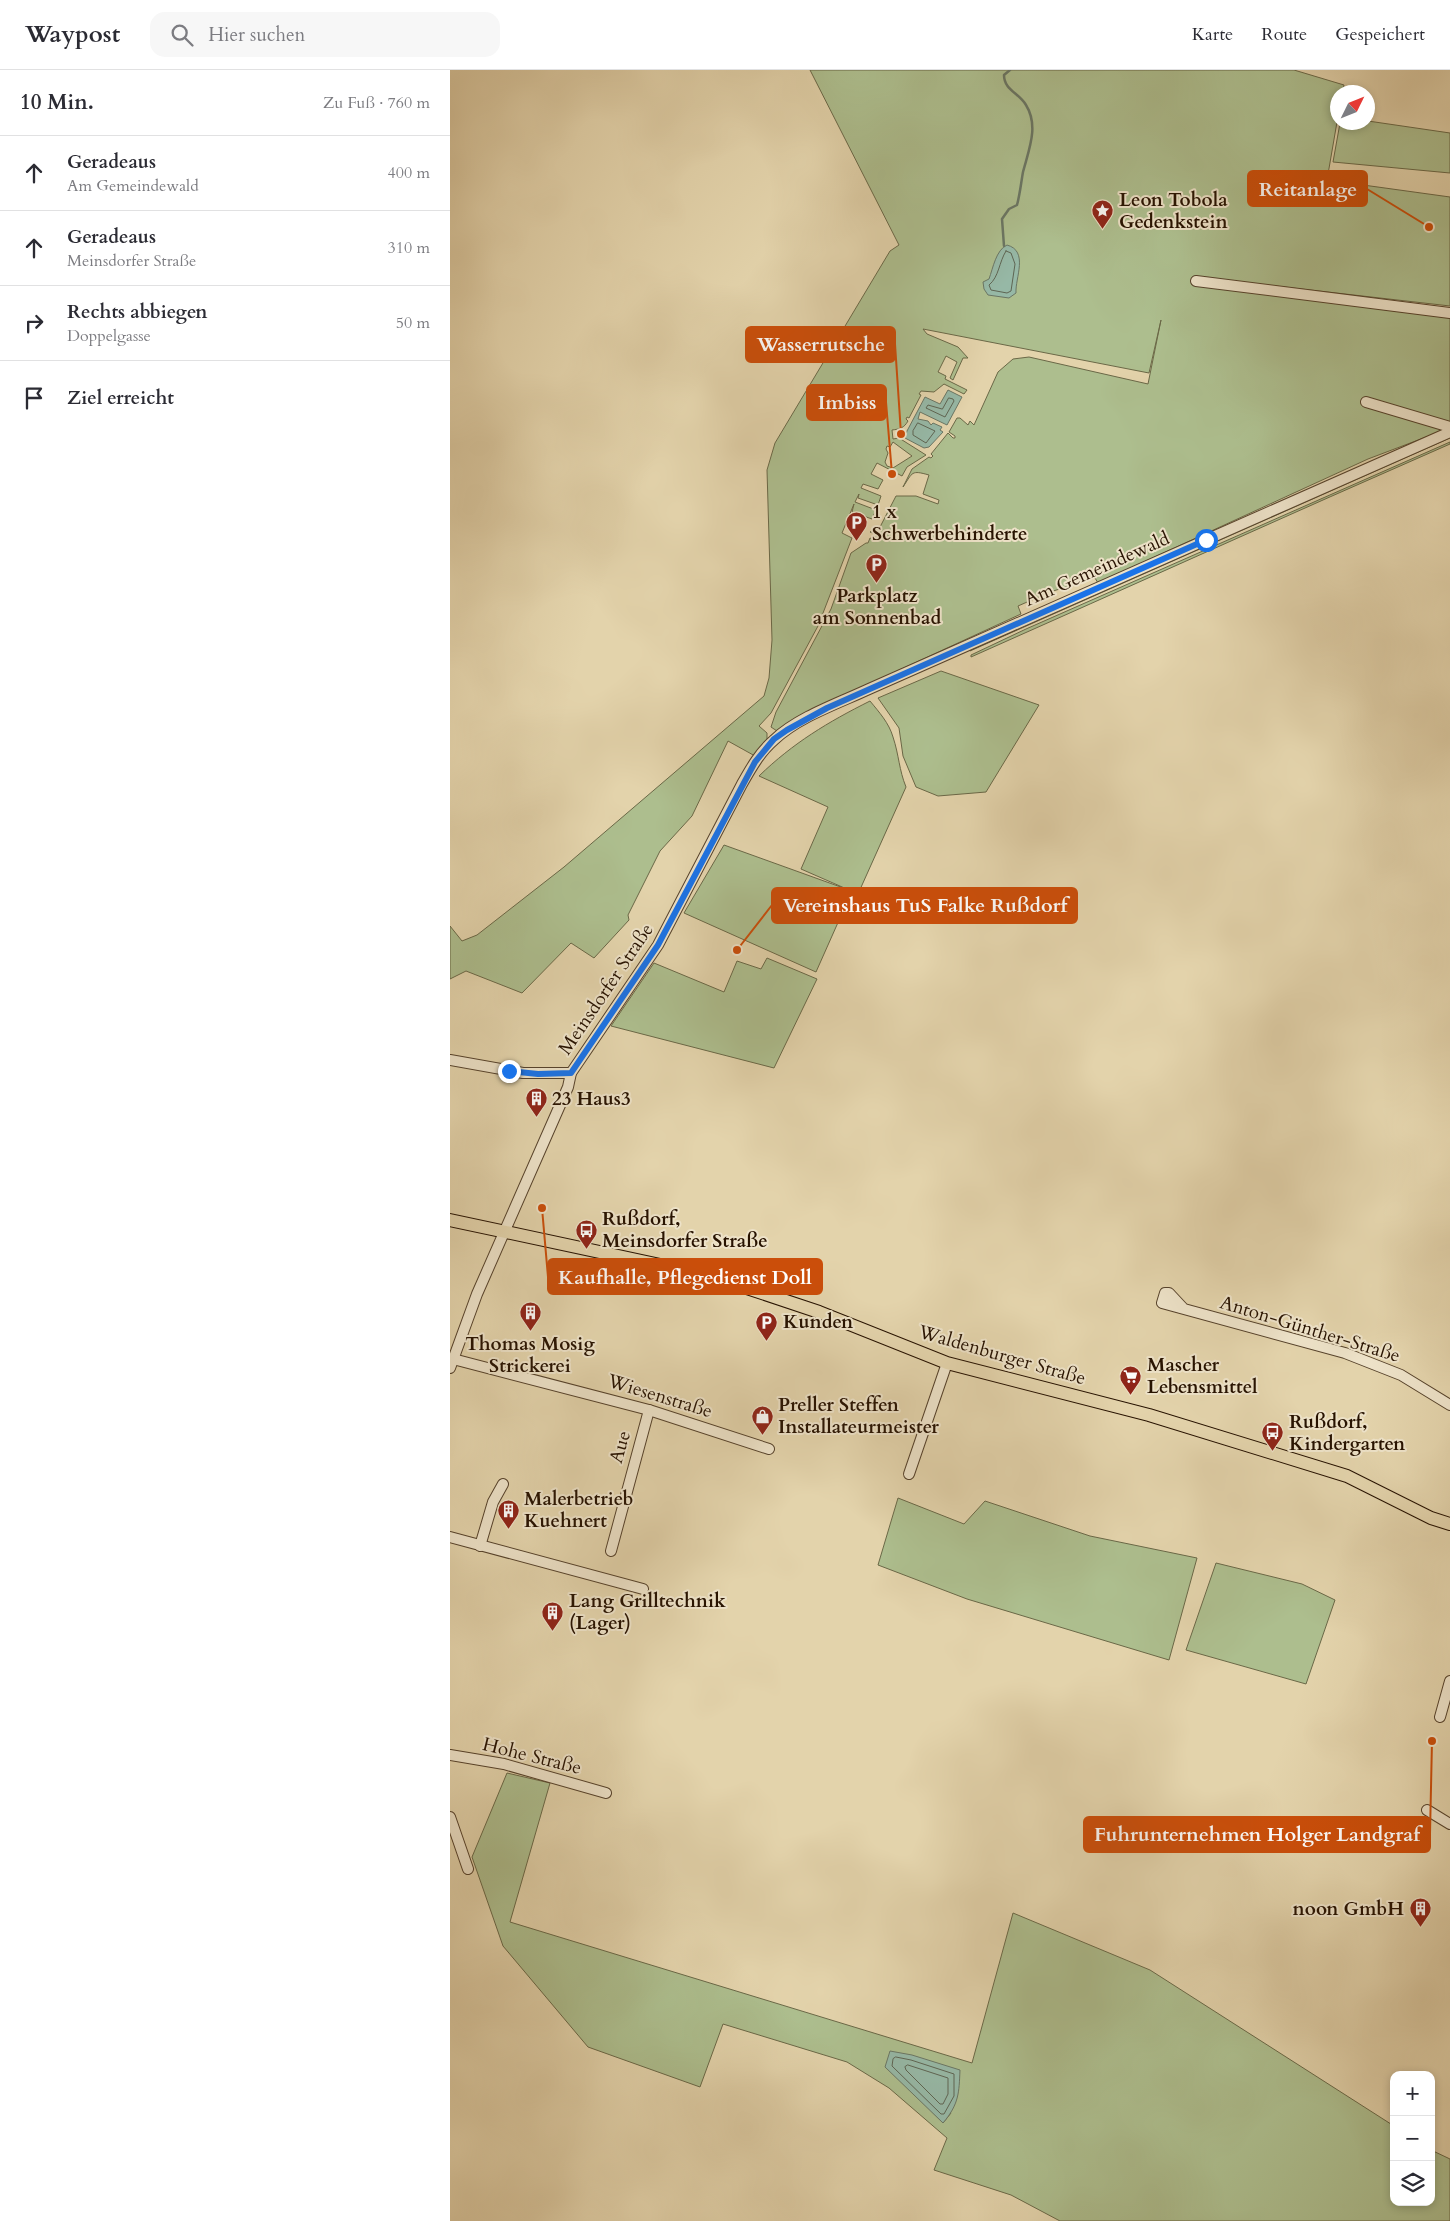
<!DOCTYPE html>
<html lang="de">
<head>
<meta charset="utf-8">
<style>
  body { margin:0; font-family:Cardo,serif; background:#f7f7f7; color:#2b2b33 }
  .controls { position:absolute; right:15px; bottom:15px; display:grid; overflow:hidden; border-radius:10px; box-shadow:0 2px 8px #0003 }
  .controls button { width:45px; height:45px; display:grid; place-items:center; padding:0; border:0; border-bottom:1px solid #e1e1e2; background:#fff; color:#2b2b33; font:25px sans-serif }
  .compass { position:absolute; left:880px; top:15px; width:45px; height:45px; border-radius:50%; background:#fff; box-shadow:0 2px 8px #0003; rotate:47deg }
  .stop { position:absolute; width:15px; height:15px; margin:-11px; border:4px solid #1a73e8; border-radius:50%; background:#fff }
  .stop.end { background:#1a73e8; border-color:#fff; box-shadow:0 1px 5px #0008 }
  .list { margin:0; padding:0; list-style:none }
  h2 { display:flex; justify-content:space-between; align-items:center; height:65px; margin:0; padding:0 20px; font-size:21px }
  h2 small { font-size:16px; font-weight:400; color:#7c7c81 }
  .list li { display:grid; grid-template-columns:32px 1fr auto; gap:15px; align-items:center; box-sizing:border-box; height:75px; padding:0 20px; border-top:1px solid #e1e1e2 }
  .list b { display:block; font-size:19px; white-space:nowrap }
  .list p { margin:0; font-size:16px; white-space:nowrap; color:#7c7c81 }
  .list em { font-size:16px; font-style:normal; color:#7c7c81 }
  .icon { flex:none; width:28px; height:28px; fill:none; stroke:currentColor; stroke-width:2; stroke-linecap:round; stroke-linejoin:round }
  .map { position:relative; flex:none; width:1000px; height:2151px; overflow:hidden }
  header { display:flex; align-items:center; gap:30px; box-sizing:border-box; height:70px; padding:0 25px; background:#fff; border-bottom:1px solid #e1e1e2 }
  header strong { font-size:24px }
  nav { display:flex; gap:28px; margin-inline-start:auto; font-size:18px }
  .search { width:350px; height:45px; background:#f7f7f7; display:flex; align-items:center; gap:12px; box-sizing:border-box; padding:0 18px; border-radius:15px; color:#7c7c81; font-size:19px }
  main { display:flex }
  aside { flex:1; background:#fff }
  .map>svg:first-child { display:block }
</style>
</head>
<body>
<header>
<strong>Waypost</strong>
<div class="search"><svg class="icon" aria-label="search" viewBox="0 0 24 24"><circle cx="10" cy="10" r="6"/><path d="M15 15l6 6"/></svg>Hier suchen</div>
<nav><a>Karte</a><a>Route</a><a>Gespeichert</a></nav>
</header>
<main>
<aside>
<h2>10 Min.<small>Zu Fuß · 760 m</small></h2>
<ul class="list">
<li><svg class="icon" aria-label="ahead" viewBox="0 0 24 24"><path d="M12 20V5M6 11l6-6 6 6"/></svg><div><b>Geradeaus</b><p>Am Gemeindewald</p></div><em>400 m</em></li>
<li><svg class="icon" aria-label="ahead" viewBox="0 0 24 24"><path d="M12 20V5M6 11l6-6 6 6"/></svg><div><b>Geradeaus</b><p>Meinsdorfer Straße</p></div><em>310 m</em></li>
<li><svg class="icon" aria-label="right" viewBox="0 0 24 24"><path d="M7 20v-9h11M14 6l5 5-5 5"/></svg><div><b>Rechts abbiegen</b><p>Doppelgasse</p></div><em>50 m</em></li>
<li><svg class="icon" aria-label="arrive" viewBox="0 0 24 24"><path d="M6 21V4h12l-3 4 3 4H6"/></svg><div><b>Ziel erreicht</b></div></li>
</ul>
</aside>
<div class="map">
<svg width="1000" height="2151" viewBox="0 0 1000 2151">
  <rect width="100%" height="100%" fill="#e3d3ab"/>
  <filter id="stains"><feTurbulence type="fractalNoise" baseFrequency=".004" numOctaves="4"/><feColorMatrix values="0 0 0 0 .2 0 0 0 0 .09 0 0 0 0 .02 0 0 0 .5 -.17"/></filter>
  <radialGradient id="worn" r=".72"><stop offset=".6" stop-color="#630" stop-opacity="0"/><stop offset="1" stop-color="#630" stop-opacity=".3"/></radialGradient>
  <g fill="#adbe8e" stroke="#6a6847" fill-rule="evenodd">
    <path d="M 360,0 L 844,0 L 894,15 L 893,22 L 888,22 L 887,52 L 877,110 L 1000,127 L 1000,236 L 746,207 L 1000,246 L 1000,358 L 918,389 L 648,513 L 645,508 L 600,522 L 568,536 L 571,544 L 421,613 L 327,661 L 321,657 L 326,642 L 381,539 L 401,483 L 416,473 L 418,473 L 420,468 L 423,469 L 425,464 L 420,462 L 430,457 L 446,426 L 466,426 L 488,434 L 489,430 L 473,424 L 479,405 C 461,400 463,402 453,417 L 462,399 L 479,387 L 481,388 L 483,386 L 481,384 L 498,363 L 503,368 L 505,368 L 505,366 L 499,362 L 507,348 L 510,348 L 518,355 L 520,351 L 524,355 L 548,302 L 563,289 L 579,287 L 698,314 L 711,250 L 699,303 L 473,259 L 477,264 L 508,277 L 518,288 L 513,288 L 503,310 L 500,308 L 507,292 L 496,286 L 488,302 L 496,306 L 495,309 L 517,320 L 514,324 L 494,314 L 484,322 L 471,321 L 469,324 L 471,325 L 459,348 L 457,347 L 456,349 L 458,351 C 454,358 450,359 442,360 L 443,369 L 449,368 L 476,385 L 457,397 L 452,406 L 427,393 L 421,404 L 433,410 L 428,419 L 413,414 L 411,418 L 431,426 L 428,435 L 408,428 L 409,424 L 405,432 L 426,440 L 422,449 L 402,442 L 404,434 L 392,463 L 402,468 L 368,556 L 321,643 L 309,656 L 317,663 L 317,669 L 305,686 L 278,671 L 242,746 L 210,781 L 178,845 L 179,850 L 144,888 L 121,873 L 72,923 L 16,901 L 0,909 L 0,856 L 12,871 L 27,865 L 114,797 L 314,626 L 319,608 L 322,570 L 317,400 L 325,373 L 440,181 L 449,175 ZM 443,372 L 462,386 L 443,398 L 437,396 L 435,392 L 438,383 L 436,379 L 437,376 L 440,377 Z"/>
    <polygon points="918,51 1000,63 1000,103 883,92 890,53"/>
    <polygon points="1000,363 1000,368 520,581 521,578"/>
    <path d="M 1000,372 L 1000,374 C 840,444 681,516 521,587 L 521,585 L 576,559 Z"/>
    <polygon points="491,601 589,635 536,722 488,726 466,717 453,686 449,658 428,628"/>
    <path d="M 420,631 C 429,642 439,653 443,667 C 449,685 449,700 456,717 L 408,824 L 402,821 L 366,902 L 234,843 L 274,775 L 399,820 L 351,799 L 378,737 L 309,706 C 343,673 378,652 420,631 Z"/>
    <polygon points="317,888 367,909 324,998 161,956 204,893 274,922 287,891 311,899"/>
    <polygon points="448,1428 514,1454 535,1431 640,1466 747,1488 719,1590 517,1529 428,1495"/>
    <polygon points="766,1493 852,1514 885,1530 856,1614 736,1580"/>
    <path d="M 57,1703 L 100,1713 L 60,1852 L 522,1993 L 563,1843 L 700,1900 L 944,2056 L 944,2132 L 981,2132 L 981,2080 L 1000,2089 L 1000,2151 L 610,2151 L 561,2125 L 484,2100 L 497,2068 L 439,2018 L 397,1992 L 273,1954 L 250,2017 L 138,1977 L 53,1876 L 22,1787 ZM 458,2016 L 501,2043 L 493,2053 Z"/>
  </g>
  <g fill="#96b8a6" stroke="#6a7664">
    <path d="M 557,175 C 579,181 565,208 566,223 L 559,228 L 538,225 L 534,219 L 533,212 L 539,209 C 543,198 546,180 557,175 Z"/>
    <polygon points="498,320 512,327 497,355 470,342 468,349 478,351 481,355 483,353 492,357 490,360 493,362 479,377 474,378 455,368 457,361 475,327 490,334"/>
    <path d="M 440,1981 L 462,1985 L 510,2000 C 509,2023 509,2034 493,2053 L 435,1997 Z"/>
  </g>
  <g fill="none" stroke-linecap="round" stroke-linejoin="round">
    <g stroke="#5e6553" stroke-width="1">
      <path d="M 556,181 L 561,183 L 565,194 L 561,221 L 557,223 L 541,220 L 539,215 C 549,207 549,192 556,181 Z"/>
      <polygon points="499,328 503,329 504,331 495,347 476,338 478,335 492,339"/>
      <polygon points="468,353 485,361 476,373 463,365 463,361"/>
      <polygon points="446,1987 461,1990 504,2004 504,2026 494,2044 491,2044 442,1996 443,1989"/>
      <polygon points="458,1995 498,2008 498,2024 493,2034 490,2034 456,2000 455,1997"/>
    </g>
    <path stroke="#6a7664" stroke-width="2.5" d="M 554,176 L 552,149 L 559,139 L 567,135 C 570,124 571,113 573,102 C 579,79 589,56 576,35 C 569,23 554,20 554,5 L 560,0"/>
    <defs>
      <g id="minor">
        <polyline points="746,211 1000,243"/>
        <polyline points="916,332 1000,357"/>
        <polyline points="0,990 73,1003 121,1003"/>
        <polyline points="733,1238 719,1223 715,1223 712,1233 895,1283 951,1305 1000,1335"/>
        <polyline points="3,1289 199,1340 319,1379"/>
        <path d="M 0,1298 L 27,1224 L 118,1017 L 121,1003 L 208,875 L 292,714 C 301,698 310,682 324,670 C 348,647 389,633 419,619 L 1000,362"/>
        <polyline points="459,1404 497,1293"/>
        <polyline points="0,1467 193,1519"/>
        <polyline points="30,1476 43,1432 53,1414"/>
        <polyline points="161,1481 199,1340"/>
        <polyline points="990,1647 1000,1611"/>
        <polyline points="0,1685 54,1694 156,1723"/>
        <polyline points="977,1740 1000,1754"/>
        <polyline points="0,1747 18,1799"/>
      </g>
      <polyline id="major" points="0,1150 215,1196 294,1217 369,1242 497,1293 699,1345 897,1406 981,1448 1000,1454"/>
    </defs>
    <use href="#minor" stroke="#56422b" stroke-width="12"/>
    <use href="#major" stroke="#271200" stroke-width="14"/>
    <use href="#minor" stroke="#ede2c8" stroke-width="10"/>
    <use href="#major" stroke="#e3d3ab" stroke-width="12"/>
  </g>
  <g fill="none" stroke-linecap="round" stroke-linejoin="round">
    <polyline stroke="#1a73e8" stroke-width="6" points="59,1001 88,1004 121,1003 208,875 305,692 324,669 337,660 377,638 756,470"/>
  </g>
  <defs>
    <symbol id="sight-pin" viewBox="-11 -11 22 30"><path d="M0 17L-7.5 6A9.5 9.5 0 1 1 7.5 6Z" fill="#8f2418" stroke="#ede2c8"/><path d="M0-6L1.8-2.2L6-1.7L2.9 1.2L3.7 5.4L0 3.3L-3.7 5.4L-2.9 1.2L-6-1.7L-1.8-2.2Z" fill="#fff"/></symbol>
    <symbol id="parking-pin" viewBox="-11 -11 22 30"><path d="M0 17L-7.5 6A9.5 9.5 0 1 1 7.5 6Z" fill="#8f2418" stroke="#ede2c8"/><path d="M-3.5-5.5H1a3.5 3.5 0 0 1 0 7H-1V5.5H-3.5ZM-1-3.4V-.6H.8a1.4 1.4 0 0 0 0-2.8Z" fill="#fff"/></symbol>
    <symbol id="building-pin" viewBox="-11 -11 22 30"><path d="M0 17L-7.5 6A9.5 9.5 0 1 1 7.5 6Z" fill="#8f2418" stroke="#ede2c8"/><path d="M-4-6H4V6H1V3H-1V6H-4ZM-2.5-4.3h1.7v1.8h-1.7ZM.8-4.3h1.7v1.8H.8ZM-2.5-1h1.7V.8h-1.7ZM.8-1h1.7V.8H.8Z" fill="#fff"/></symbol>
    <symbol id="bus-pin" viewBox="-11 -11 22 30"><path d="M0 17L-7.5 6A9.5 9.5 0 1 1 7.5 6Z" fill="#8f2418" stroke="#ede2c8"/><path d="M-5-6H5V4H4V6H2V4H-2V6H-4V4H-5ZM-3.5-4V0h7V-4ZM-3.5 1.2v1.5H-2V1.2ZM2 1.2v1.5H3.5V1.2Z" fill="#fff"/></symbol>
    <symbol id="supermarket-pin" viewBox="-11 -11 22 30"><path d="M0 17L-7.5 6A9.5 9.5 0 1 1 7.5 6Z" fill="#8f2418" stroke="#ede2c8"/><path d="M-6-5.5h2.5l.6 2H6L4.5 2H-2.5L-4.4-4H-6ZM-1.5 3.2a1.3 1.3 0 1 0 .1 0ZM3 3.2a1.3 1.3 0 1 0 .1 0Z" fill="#fff"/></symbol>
    <symbol id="shop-pin" viewBox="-11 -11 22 30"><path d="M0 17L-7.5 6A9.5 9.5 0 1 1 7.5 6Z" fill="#8f2418" stroke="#ede2c8"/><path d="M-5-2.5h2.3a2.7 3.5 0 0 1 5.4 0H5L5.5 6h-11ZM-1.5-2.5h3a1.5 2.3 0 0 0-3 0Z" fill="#fff"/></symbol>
  </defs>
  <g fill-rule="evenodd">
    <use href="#sight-pin" x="640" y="128" width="25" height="34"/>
    <use href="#parking-pin" x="394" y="440" width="25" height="34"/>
    <use href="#parking-pin" x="414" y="482" width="25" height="34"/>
    <use href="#building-pin" x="74" y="1016" width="25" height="34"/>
    <use href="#bus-pin" x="124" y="1148" width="25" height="34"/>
    <use href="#building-pin" x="68" y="1230" width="25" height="34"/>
    <use href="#parking-pin" x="304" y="1240" width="25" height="34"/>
    <use href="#supermarket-pin" x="668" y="1294" width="25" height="34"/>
    <use href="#shop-pin" x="300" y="1334" width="25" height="34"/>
    <use href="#bus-pin" x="810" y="1350" width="25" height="34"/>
    <use href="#building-pin" x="46" y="1428" width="25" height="34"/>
    <use href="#building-pin" x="90" y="1530" width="25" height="34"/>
    <use href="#building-pin" x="958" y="1826" width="25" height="34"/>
  </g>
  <g text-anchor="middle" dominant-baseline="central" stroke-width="4" stroke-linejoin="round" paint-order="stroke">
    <g font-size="19" font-weight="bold" fill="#271200" stroke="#ede2c8" text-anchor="start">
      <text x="669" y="130">Leon Tobola<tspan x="669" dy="22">Gedenkstein</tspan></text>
      <text x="422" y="442">1 x<tspan x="422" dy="22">Schwerbehinderte</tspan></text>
      <text x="427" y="526" text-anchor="middle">Parkplatz<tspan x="427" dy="22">am Sonnenbad</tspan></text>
      <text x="102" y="1029">23 Haus3</text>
      <text x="152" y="1149">Rußdorf,<tspan x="152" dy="22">Meinsdorfer Straße</tspan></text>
      <text x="333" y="1252">Kunden</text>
      <text x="80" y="1274" text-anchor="middle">Thomas Mosig<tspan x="80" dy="22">Strickerei</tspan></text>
      <text x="697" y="1295">Mascher<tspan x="697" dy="22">Lebensmittel</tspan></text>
      <text x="328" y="1335">Preller Steffen<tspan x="328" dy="22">Installateurmeister</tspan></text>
      <text x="839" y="1352">Rußdorf,<tspan x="839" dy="22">Kindergarten</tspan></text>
      <text x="74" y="1429">Malerbetrieb<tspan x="74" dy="22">Kuehnert</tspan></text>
      <text x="119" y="1531">Lang Grilltechnik<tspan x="119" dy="22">(Lager)</tspan></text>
      <text x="954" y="1839" text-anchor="end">noon GmbH</text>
    </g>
    <g font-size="19" fill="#271200" stroke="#ede2c8">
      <text transform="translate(647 499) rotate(-24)">Am Gemeindewald</text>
      <text transform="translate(156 919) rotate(-56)">Meinsdorfer Straße</text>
      <text transform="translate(860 1259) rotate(17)">Anton-Günther-Straße</text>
      <text transform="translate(552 1285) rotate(16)">Waldenburger Straße</text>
      <text transform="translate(210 1326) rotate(17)">Wiesenstraße</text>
      <text transform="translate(170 1377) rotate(-74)">Aue</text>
      <text transform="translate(82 1686) rotate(14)">Hohe Straße</text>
    </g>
  </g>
  <path fill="none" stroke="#cb4e0a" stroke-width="2" d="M979 157L917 119M451 364L445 274M442 404L436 332M287 880L322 835M92 1138L98 1207M982 1671L980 1764"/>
  <g fill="#cb4e0a" stroke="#ede2c8" stroke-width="2">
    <circle cx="979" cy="157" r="5"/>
    <circle cx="451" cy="364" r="5"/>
    <circle cx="442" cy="404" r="5"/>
    <circle cx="287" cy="880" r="5"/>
    <circle cx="92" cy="1138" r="5"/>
    <circle cx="982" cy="1671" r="5"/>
  </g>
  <g fill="#cb4e0a" stroke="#cb4e0a" stroke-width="2">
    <rect x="798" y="101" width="119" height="35" rx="5"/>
    <rect x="296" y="257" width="149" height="35" rx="5"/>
    <rect x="357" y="315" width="79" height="35" rx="5"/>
    <rect x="322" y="818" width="305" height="35" rx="5"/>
    <rect x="98" y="1189" width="274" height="35" rx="5"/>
    <rect x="634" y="1747" width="346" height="35" rx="5"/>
  </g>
  <g font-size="20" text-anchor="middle" font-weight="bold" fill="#fff">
    <text x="858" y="126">Reitanlage</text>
    <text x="371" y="281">Wasserrutsche</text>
    <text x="397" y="339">Imbiss</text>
    <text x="475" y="842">Vereinshaus TuS Falke Rußdorf</text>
    <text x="235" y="1214">Kaufhalle, Pflegedienst Doll</text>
    <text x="807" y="1771">Fuhrunternehmen Holger Landgraf</text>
  </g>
  <rect width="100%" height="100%" filter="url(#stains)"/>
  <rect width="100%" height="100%" fill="url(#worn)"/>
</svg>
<div class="controls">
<button>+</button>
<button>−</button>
<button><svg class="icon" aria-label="layers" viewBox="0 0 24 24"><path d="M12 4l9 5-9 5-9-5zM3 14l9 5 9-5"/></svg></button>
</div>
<svg class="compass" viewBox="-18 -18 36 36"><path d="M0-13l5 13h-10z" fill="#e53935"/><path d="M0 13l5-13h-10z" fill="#7c7c81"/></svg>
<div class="stop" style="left:756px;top:470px"></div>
<div class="stop end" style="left:59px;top:1001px"></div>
</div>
</main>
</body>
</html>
